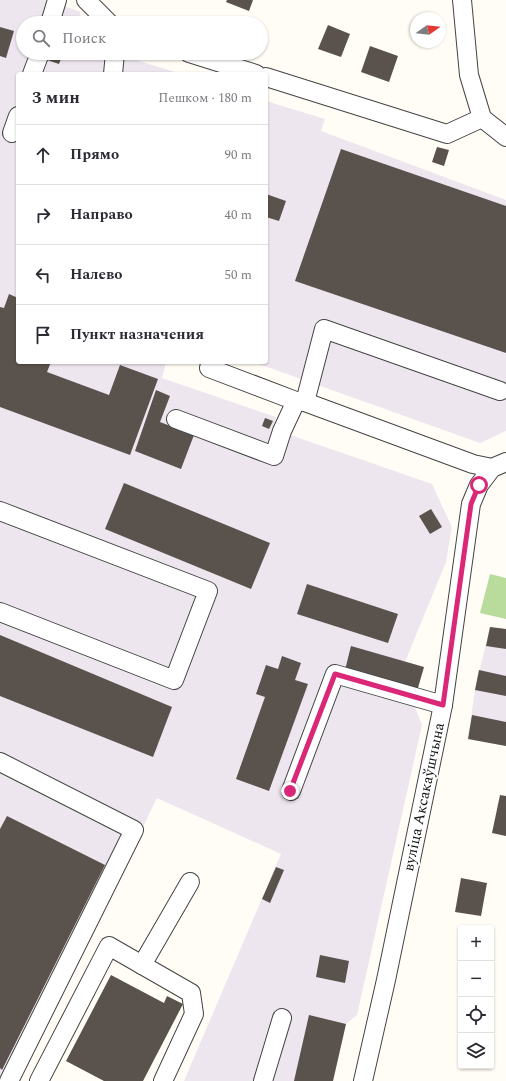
<!DOCTYPE html>
<html lang="ru">
<head>
<meta charset="utf-8">
<style>
  body { margin:0; font-family:Spectral,serif; background:#f7f7f7; color:#2b2b33 }
  .controls { position:absolute; right:12px; bottom:12px; display:grid; overflow:hidden; border-radius:4px; box-shadow:0 1px 3px #0004 }
  .controls button { width:36px; height:36px; display:grid; place-items:center; padding:0; border:0; border-bottom:1px solid #e1e1e2; background:#fff; color:#2b2b33; font:20px sans-serif }
  .compass { position:absolute; left:410px; top:12px; width:36px; height:36px; border-radius:50%; background:#fff; box-shadow:0 1px 3px #0004; rotate:76deg }
  .stop { position:absolute; width:12px; height:12px; margin:-9px; border:3px solid #db2777; border-radius:50%; background:#fff }
  .stop.end { background:#db2777; border-color:#fff; box-shadow:0 1px 4px #0008 }
  .list { margin:0; padding:0; list-style:none }
  h2 { display:flex; justify-content:space-between; align-items:center; height:52px; margin:0; padding:0 16px; font-size:17px }
  h2 small { font-size:13px; font-weight:400; color:#7c7c81 }
  .list li { display:grid; grid-template-columns:26px 1fr auto; gap:12px; align-items:center; box-sizing:border-box; height:60px; padding:0 16px; border-top:1px solid #e1e1e2 }
  .list b { display:block; font-size:15px; white-space:nowrap }
  .list em { font-size:13px; font-style:normal; color:#7c7c81 }
  .icon { flex:none; width:22px; height:22px; fill:none; stroke:currentColor; stroke-width:2; stroke-linecap:round; stroke-linejoin:round }
  .map { position:relative; flex:none; width:506px; height:1081px; overflow:hidden }
  .search { position:absolute; background:#fff; box-shadow:0 1px 3px #0004; left:16px; top:16px; width:252px; height:44px; display:flex; align-items:center; gap:10px; box-sizing:border-box; padding:0 14px; border-radius:22px; color:#7c7c81; font-size:15px }
  .panel { position:absolute; background:#fff; box-shadow:0 1px 3px #0004; left:16px; top:72px; width:252px; height:292px; border-radius:4px }
  .map>svg:first-child { display:block }
</style>
</head>
<body>
<div class="map">
<svg width="506" height="1081" viewBox="0 0 506 1081">
  <rect width="100%" height="100%" fill="#fffdf5"/>
  <g fill="#eee6ef">
    <polygon points="0,0 47,0 81,12 77,23 23,23 23,53 114,53 181,74 18,74 18,362 166,362 162,378 276,417 273,429 432,484 452,527 446,562 405,662 424,667 414,705 422,725 357,1015 346,1024 333,1081 184,1081 281,854 157,798 19,1081 0,1081"/>
    <polygon points="266,101 325,119 321,131 506,200 506,431 480,443 253,362 266,362"/>
    <polygon points="490,627 506,629 506,746 468,739 475,690"/>
  </g>
  <polygon fill="#b9dc9c" points="490,574 506,578 506,619 480,613"/>
  <g fill="#5a524d">
    <polygon points="227,0 253,0 249,11 226,2"/>
    <polygon points="328,25 350,34 341,57 318,49"/>
    <polygon points="0,27 14,31 6,58 0,56"/>
    <polygon points="370,46 398,56 389,82 361,72"/>
    <polygon points="46,53 54,53 62,56 59,64 44,59"/>
    <polygon points="437,147 449,150 444,166 432,162"/>
    <polygon points="341,149 506,206 506,353 295,281"/>
    <polygon points="266,194 286,201 279,221 266,217"/>
    <polygon points="9,294 18,298 18,362 51,362 47,372 109,395 120,365 158,379 130,455 0,407 0,307 4,308"/>
    <polygon points="156,390 170,396 160,422 194,435 181,469 135,451"/>
    <polygon points="265,418 273,421 269,429 262,426"/>
    <polygon points="124,483 270,543 251,589 105,529"/>
    <polygon points="431,509 442,527 430,534 419,516"/>
    <polygon points="307,584 398,614 388,643 297,614"/>
    <polygon points="490,627 506,629 506,649 486,646"/>
    <polygon points="0,635 172,707 153,757 0,696"/>
    <polygon points="351,646 424,667 417,691 345,670"/>
    <polygon points="282,656 301,663 295,680 308,684 269,791 236,779 265,697 256,694 266,665 278,669"/>
    <polygon points="479,670 506,676 506,696 475,690"/>
    <polygon points="472,715 506,722 506,746 468,739"/>
    <polygon points="500,795 506,796 506,836 492,833"/>
    <polygon points="7,816 105,865 2,1070 0,1068 0,829"/>
    <polygon points="276,867 284,870 270,903 262,899"/>
    <polygon points="461,878 487,883 481,916 455,912"/>
    <polygon points="320,955 349,961 345,983 316,977"/>
    <polygon points="111,975 164,1003 167,996 183,1004 143,1081 104,1081 66,1061"/>
    <polygon points="309,1015 346,1024 333,1081 294,1081"/>
  </g>
  <g fill="none" stroke-linecap="round" stroke-linejoin="round">
    <defs>
      <g id="minor">
        <polyline points="86,0 109,23"/>
        <polyline points="462,0 469,75 482,118 506,137"/>
        <polyline points="50,23 57,0"/>
        <polyline points="189,53 256,74"/>
        <polyline points="32,74 40,53"/>
        <polyline points="113,74 115,53"/>
        <polyline points="266,77 447,134 482,118"/>
        <polyline points="12,133 18,116"/>
        <polyline points="211,362 209,368 296,401 305,402 473,464 492,468"/>
        <polyline points="305,402 324,329 500,391"/>
        <polyline points="176,419 274,456 282,431 296,401"/>
        <polyline points="0,511 208,591 174,680 0,612"/>
        <polyline points="0,762 134,830 9,1081"/>
        <polyline points="291,791 335,674 443,705"/>
        <polyline points="142,965 190,882"/>
        <polyline points="39,1081 109,946 191,993 194,1014 163,1081"/>
        <polyline points="263,1081 282,1018"/>
        <polyline points="363,1081 386,980 443,705 471,504 479,485 492,468 506,462"/>
      </g>
    </defs>
    <use href="#minor" stroke="#444" stroke-width="20"/>
    <use href="#minor" stroke="#fff" stroke-width="18"/>
  </g>
  <g fill="none" stroke-linecap="round" stroke-linejoin="round">
    <polyline stroke="#db2777" stroke-width="5" points="290,791 335,674 443,705 471,504 479,485"/>
  </g>
  <g text-anchor="middle" dominant-baseline="central" stroke-width="4" stroke-linejoin="round" paint-order="stroke">
    <g font-size="15" fill="#111" stroke="#fff">
      <text transform="translate(424 797) rotate(-78)">вуліца Аксакаўшчына</text>
    </g>
  </g>
</svg>
<div class="controls">
<button>+</button>
<button>−</button>
<button><svg class="icon" aria-label="locate" viewBox="0 0 24 24"><circle cx="12" cy="12" r="6"/><path d="M12 2v4M12 18v4M2 12h4M18 12h4"/></svg></button>
<button><svg class="icon" aria-label="layers" viewBox="0 0 24 24"><path d="M12 4l9 5-9 5-9-5zM3 14l9 5 9-5"/></svg></button>
</div>
<svg class="compass" viewBox="-18 -18 36 36"><path d="M0-13l5 13h-10z" fill="#e53935"/><path d="M0 13l5-13h-10z" fill="#7c7c81"/></svg>
<div class="stop" style="left:479px;top:485px"></div>
<div class="stop end" style="left:290px;top:791px"></div>
<div class="search"><svg class="icon" aria-label="search" viewBox="0 0 24 24"><circle cx="10" cy="10" r="6"/><path d="M15 15l6 6"/></svg>Поиск</div>
<section class="panel">
<h2>3 мин<small>Пешком · 180 m</small></h2>
<ul class="list">
<li><svg class="icon" aria-label="ahead" viewBox="0 0 24 24"><path d="M12 20V5M6 11l6-6 6 6"/></svg><div><b>Прямо</b></div><em>90 m</em></li>
<li><svg class="icon" aria-label="right" viewBox="0 0 24 24"><path d="M7 20v-9h11M14 6l5 5-5 5"/></svg><div><b>Направо</b></div><em>40 m</em></li>
<li><svg class="icon" aria-label="left" viewBox="0 0 24 24"><path d="M17 20v-9H6M10 6l-5 5 5 5"/></svg><div><b>Налево</b></div><em>50 m</em></li>
<li><svg class="icon" aria-label="arrive" viewBox="0 0 24 24"><path d="M6 21V4h12l-3 4 3 4H6"/></svg><div><b>Пункт назначения</b></div></li>
</ul>
</section>
</div>
</body>
</html>
